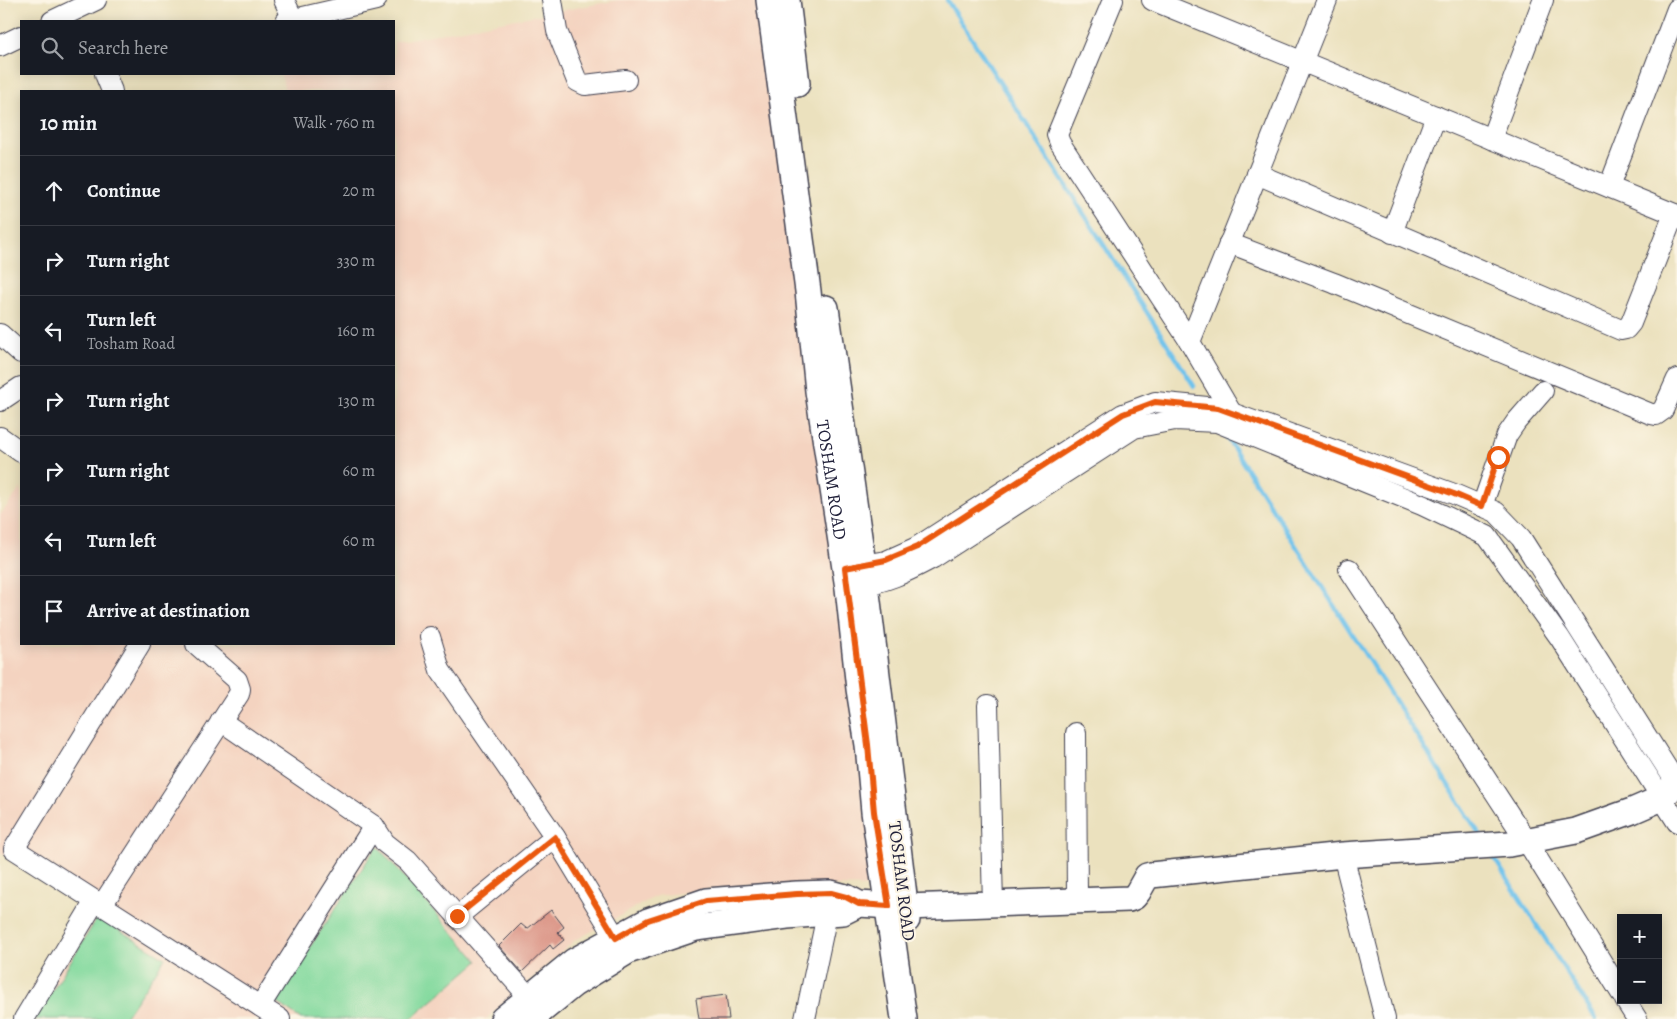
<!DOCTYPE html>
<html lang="en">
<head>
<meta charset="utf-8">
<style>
  body { margin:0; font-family:Alegreya,serif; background:#20242c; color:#f1f3f6 }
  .controls { position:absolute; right:15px; bottom:15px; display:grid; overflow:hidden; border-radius:0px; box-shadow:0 2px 12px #0003 }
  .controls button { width:45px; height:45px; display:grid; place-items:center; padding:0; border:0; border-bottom:1px solid #363941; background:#171b24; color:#f1f3f6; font:25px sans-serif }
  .stop { position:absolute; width:15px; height:15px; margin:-11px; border:4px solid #ea580c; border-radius:50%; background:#fff }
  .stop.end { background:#ea580c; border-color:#fff; box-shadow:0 1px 5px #0008 }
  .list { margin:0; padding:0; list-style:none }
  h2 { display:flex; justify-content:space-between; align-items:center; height:65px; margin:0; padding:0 20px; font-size:21px }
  h2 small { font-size:16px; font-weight:400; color:#9ea1a6 }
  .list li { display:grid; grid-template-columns:32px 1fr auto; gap:15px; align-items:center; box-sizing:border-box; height:70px; padding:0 20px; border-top:1px solid #363941 }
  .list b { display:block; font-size:19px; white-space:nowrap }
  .list p { margin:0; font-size:16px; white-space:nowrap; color:#9ea1a6 }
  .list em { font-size:16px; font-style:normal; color:#9ea1a6 }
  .icon { flex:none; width:28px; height:28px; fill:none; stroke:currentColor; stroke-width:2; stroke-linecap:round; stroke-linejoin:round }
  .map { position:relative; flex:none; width:1677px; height:1019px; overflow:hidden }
  .search { position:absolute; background:#171b24; box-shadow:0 2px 12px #0003; left:20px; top:20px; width:375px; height:55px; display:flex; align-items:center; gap:12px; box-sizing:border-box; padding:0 18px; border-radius:0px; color:#9ea1a6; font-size:19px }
  .panel { position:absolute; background:#171b24; box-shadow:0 2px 12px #0003; left:20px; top:90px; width:375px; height:555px; border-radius:0px }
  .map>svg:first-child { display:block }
</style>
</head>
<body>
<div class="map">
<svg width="1677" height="1019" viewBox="0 0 1677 1019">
  <rect width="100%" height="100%" fill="#fcf5e5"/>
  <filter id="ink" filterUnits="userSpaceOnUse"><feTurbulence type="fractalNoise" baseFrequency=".02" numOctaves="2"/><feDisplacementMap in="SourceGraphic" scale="10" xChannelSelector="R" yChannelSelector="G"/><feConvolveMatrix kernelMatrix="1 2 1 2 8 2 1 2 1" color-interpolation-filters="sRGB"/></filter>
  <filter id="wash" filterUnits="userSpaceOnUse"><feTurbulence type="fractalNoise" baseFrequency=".0096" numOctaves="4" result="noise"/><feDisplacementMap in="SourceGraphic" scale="20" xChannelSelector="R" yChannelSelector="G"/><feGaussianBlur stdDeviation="1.12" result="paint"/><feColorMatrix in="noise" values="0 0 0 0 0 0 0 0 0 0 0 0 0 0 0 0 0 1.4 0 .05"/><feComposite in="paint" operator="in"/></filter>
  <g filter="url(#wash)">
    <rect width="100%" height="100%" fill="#ebe1be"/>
    <polygon fill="#f4d3c0" points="618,0 762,0 879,887 750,884 656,896 574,941 486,1019 14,1019 83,903 0,852 0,515 21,488 21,644 394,644 394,91 285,91 281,74 394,74 394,42"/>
    <g fill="#81d99d" stroke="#527e6c">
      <polygon points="377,846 478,961 411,1019 301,1019 274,1001"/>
      <polygon points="98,917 165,958 124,1019 35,1019"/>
    </g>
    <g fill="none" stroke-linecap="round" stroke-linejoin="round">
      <g stroke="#70c3ec" stroke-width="4.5">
        <polyline points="947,0 1194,386"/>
        <polyline points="1224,433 1482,838"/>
        <polyline points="1491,853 1596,1019"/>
      </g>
    </g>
    <g id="blocks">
      <g fill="#db9486">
        <polygon points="551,910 564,927 558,932 564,940 553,949 550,945 522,972 499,946 521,924 527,929"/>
        <polygon points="726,995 729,1019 699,1019 696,999"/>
      </g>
    </g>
  </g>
  <g filter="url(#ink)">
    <use href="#blocks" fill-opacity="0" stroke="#403f4f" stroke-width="1"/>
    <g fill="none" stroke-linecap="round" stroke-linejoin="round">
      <defs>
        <g id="minor">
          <polyline points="284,0 293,19"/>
          <polyline points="552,0 557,31 577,81 585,85 626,80"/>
          <polyline points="1113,0 1057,135 1060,143 1190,342 1234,417"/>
          <polyline points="1152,0 1677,215"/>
          <polyline points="52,21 96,0"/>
          <polyline points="286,21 376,0"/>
          <polyline points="0,46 21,36"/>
          <polyline points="105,74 112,91"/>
          <polyline points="1491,139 1543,0"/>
          <polyline points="1257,174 1621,330 1626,329 1631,323 1674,214"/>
          <polyline points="1609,187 1677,9"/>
          <polyline points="1392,233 1436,116"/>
          <polyline points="1229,243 1334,283 1651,414 1656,415 1663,410 1677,379"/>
          <polyline points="0,334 21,353"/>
          <polyline points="1190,342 1327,0"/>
          <polyline points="0,401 21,387"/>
          <polyline points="0,437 21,452"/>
          <polyline points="1482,506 1507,435 1516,422 1543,391"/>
          <polyline points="849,567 886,561 917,547 1123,414 1155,402 1218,408 1454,494 1496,512 1521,538 1677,784"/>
          <polyline points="1349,569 1526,840 1621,993"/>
          <path d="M 853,587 C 885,583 905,573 933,558 L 1134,428 L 1175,420 L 1217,422 L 1422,505 L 1487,536 L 1560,638 L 1677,822"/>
          <polyline points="430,637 440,670 555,837 616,938"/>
          <polyline points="140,644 14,849 280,1019"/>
          <polyline points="988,705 993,905"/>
          <polyline points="221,721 374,826 385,843 408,861 538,1007"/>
          <polyline points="1076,733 1077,900"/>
          <polyline points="1343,855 1385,1019"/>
          <polyline points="102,905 239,694 240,689 237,680 196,644"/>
          <polyline points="457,917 555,837"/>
          <polyline points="1625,1000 1637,1019"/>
          <polyline points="260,1006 374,826"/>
          <polyline points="24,1019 95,901"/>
          <polyline points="805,1019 830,900"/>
        </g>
        <g id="major">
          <path id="s1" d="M 769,0 L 808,291 L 818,391 L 848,588 L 859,689 L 868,745 L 874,812 L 904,1019"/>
          <polyline points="787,0 797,84"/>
          <polyline points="826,308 866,585 907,920"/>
          <polyline points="503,1019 574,961 648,921 706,901 797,894 831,893 846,897 859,904 906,907 1129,899 1134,897 1138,892 1147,876 1151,875 1343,855 1509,844 1576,831 1632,811 1662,798 1677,782"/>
          <polyline points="531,1019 574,984 628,951 696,928 787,916 843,912 859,904"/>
        </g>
      </defs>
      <use href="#minor" stroke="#403f4f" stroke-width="22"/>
      <use href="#major" stroke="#403f4f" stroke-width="28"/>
      <use href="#minor" stroke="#fff" stroke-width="20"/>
      <use href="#major" stroke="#fff" stroke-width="25"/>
    </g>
  </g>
  <g fill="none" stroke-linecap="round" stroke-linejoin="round" filter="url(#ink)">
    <polyline stroke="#ea580c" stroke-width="6" points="457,916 555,837 616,938 648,920 706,901 797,894 831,893 846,897 859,904 889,906 874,812 868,745 845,568 886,560 917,547 1123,414 1155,402 1218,408 1454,494 1482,506 1498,457"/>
  </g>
  <g text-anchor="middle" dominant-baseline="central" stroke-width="4.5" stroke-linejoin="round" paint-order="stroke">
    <g font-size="18" fill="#22223b" stroke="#fcf5e5">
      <text stroke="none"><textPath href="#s1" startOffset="484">TOSHAM ROAD</textPath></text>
      <text transform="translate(902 881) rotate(83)">TOSHAM ROAD</text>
    </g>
  </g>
</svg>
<div class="controls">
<button>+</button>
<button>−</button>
</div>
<div class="stop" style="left:1498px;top:457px"></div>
<div class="stop end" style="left:457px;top:916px"></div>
<div class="search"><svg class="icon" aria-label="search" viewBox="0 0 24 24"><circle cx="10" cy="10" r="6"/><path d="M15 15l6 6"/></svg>Search here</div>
<section class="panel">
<h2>10 min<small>Walk · 760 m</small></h2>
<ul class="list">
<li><svg class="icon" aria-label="ahead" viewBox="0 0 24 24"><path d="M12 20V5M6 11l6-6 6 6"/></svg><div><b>Continue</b></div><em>20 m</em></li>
<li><svg class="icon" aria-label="right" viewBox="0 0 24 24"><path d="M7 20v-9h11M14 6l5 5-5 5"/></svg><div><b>Turn right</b></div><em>330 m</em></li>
<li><svg class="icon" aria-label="left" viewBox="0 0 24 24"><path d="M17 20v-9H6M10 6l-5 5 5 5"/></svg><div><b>Turn left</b><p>Tosham Road</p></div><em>160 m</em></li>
<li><svg class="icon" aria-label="right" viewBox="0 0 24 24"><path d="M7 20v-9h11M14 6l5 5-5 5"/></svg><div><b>Turn right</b></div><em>130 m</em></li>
<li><svg class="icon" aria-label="right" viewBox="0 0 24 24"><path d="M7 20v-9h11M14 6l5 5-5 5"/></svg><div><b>Turn right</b></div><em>60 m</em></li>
<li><svg class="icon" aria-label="left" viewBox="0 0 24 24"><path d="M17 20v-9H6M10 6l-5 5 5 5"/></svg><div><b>Turn left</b></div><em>60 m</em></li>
<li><svg class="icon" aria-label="arrive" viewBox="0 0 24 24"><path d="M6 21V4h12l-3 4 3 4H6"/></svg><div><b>Arrive at destination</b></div></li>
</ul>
</section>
</div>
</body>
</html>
